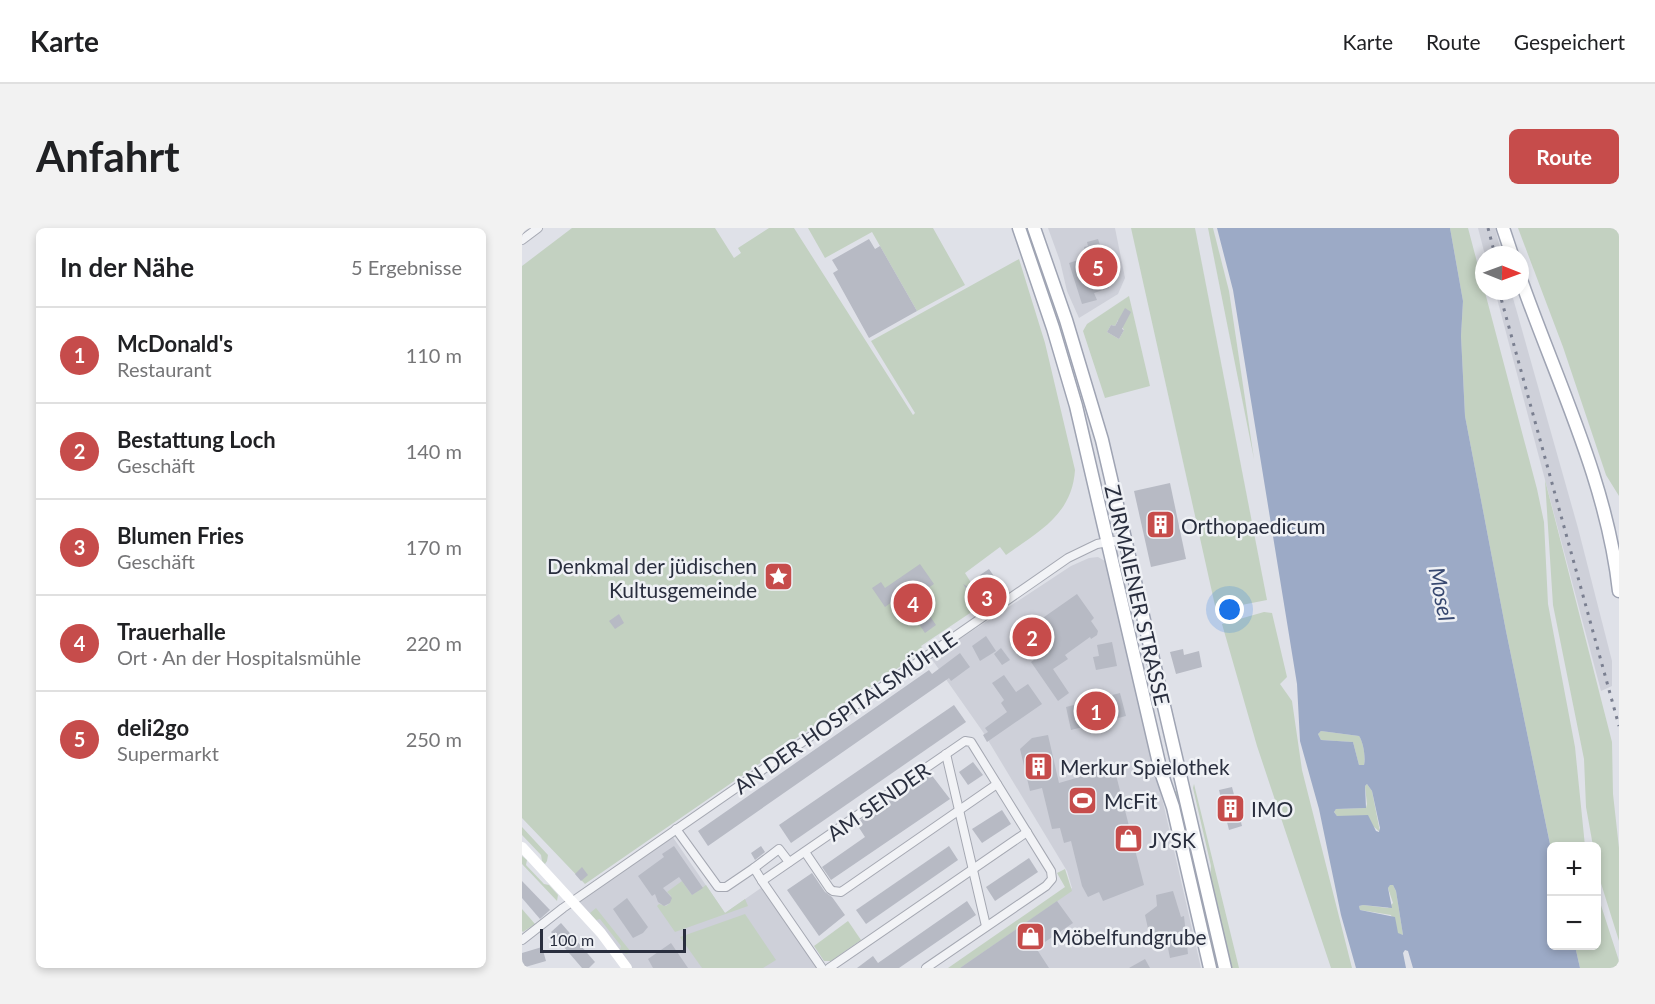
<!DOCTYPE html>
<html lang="de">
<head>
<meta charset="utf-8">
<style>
  body { margin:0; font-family:Lato,sans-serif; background:#f2f2f2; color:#202124 }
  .controls { position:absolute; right:18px; bottom:18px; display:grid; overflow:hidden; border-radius:9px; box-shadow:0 3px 9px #0003 }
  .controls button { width:54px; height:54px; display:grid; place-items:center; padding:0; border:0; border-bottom:2px solid #e0e0e0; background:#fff; color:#202124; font:30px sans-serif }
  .compass { position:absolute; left:953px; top:18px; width:54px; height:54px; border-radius:50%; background:#fff; box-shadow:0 3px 9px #0003; rotate:91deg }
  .scale { position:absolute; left:18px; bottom:15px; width:146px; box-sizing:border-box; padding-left:6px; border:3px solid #292e3e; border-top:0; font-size:16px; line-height:21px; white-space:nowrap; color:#292e3e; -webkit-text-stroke:4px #eff1f5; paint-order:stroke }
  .you { position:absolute; left:708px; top:382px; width:21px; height:21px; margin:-15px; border:4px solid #fff; border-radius:50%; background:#1a73e8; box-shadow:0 0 0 9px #1a73e833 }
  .badge { display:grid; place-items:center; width:39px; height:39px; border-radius:50%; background:#c64c4b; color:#fff; font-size:20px; font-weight:700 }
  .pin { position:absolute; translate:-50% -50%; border:3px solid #fff; box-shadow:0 2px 6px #0006 }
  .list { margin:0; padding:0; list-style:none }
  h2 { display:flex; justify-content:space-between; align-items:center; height:78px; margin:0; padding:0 24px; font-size:26px }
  h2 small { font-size:20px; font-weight:400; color:#757577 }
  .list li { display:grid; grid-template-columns:39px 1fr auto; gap:18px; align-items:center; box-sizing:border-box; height:96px; padding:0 24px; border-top:2px solid #e0e0e0 }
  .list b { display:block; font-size:22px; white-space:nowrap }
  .list p { margin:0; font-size:20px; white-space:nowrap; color:#757577 }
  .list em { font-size:20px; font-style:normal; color:#757577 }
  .map { position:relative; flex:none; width:1097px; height:740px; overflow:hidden; border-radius:9px }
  header { display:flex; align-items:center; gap:36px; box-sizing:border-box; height:84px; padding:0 30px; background:#fff; border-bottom:2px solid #e0e0e0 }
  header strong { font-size:28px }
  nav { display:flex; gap:33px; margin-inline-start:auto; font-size:21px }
  .intro { display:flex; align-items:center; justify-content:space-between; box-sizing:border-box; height:144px; padding:0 36px }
  h1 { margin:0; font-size:42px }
  .button { padding:15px 27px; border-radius:9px; background:#c64c4b; color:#fff; font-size:21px; font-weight:700 }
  main { display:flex; gap:36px; padding:0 36px }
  aside { flex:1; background:#fff; border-radius:9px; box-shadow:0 3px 9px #0003 }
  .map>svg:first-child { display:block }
</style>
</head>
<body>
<header>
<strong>Karte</strong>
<nav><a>Karte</a><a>Route</a><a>Gespeichert</a></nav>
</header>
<div class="intro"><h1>Anfahrt</h1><a class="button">Route</a></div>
<main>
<aside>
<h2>In der Nähe<small>5 Ergebnisse</small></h2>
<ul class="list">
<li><span class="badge">1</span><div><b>McDonald's</b><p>Restaurant</p></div><em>110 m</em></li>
<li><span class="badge">2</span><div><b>Bestattung Loch</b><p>Geschäft</p></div><em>140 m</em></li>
<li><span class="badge">3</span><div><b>Blumen Fries</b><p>Geschäft</p></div><em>170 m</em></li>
<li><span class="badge">4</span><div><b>Trauerhalle</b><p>Ort · An der Hospitalsmühle</p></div><em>220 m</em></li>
<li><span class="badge">5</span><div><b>deli2go</b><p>Supermarkt</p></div><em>250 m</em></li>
</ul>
</aside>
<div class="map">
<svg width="1097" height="740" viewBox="0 0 1097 740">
  <rect width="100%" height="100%" fill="#dfe1e8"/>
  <g fill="#ced0d9">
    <polygon points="526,0 593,0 603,50 596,66 557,90 545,63 538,33"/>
    <polygon points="956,0 973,0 980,27 963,27"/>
    <polygon points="973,63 989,63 1056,300 1090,433 1090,458 1079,463"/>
    <polygon points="576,329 583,333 596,378 679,740 433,740 550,660 545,643 461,504 409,430 549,338 567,330"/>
    <polygon points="148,605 203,685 239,660 295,740 105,740 51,674"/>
  </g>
  <g fill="#c3d1c1" fill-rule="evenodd">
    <path d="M 50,0 L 193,0 L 212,30 L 219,25 L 216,20 L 247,0 L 272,0 L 391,187 L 393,185 L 349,113 L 497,31 L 523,115 L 553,242 C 550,287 517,303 484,327 L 478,319 L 443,345 L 453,361 L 447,366 L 457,379 L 399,418 L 402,422 L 63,656 L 0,590 L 0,38 Z"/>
    <polygon points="286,0 411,0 443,57 395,83 350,4 303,30"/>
    <polygon points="609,0 673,0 745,372 694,382"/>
    <polygon points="686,0 691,0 707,63 732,231"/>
    <polygon points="928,0 946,0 1015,261 1022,294 1026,376 1053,519 1063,618 1030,618 1029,621 1028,616 984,403 943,188 939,108 941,73"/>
    <polygon points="996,0 1097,0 1097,268 1084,247 1041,119"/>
    <path d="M 607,68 L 628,158 L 583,170 L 561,103 L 565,96 ZM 596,92 L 602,102 L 597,111 L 585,104 L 589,97 L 593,98 Z"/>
    <polygon points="1023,252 1090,514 1091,566 1097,620 1097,713 1077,649 1074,618 1071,618 1064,579 1062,531 1031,377"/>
    <polygon points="742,384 750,385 765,449 758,456 770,473 780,542 830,740 809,740 735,518 700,396"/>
    <path d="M 799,503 L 837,508 C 841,513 844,530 842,537 L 837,537 L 831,514 L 799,512 L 796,506 Z"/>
    <polygon points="672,556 717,740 708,740 688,653 689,638 671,560"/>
    <polygon points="845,556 850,563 858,604 852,599 815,588 812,584 814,581 844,580 845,576 843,558"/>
    <polygon points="656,562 697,740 694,740 652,564"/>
    <polygon points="0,599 26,627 25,633 23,636 20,633 19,627 0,607"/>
    <polygon points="0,628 5,632 4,637 22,656 27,657 36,667 35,673 0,636"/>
    <polygon points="543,641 550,663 438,740 426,740 543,659 535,645"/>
    <polygon points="160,653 170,667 184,657 203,685 223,671 226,678 153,704 135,678 137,676 144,678 148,675 149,668 145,664"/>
    <polygon points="868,656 871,657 874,663 881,707 876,706 869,687 838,682 837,678 841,677 866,680 871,675 866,660"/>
    <polygon points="1075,665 1097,733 1097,740 1058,740 1053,718 1074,718"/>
    <polygon points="74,680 109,724 104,726 98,722 99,718 78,691 74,692 68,685"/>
    <polygon points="0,681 13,696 1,704 0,703"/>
    <polygon points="223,686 254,732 241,740 180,740 158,709"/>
    <polygon points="326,693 339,712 309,733 302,733 292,718"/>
  </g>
  <path fill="#9caac6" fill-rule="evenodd" d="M 695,0 L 928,0 L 941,73 L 939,108 L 943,188 L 984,403 L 1029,621 L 1030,718 L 1053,718 L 1058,740 L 891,740 L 886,723 L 883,722 L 881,725 L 884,740 L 834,740 L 819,687 L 797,581 L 778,513 L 775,456 L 711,62 ZM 799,503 L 837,508 C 841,513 844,530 842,537 L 837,537 L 831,514 L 799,512 L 796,506 ZM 845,556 L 850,563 L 858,600 L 857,604 L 854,603 L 846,587 L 815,588 L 812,584 L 814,581 L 844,580 L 843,558 ZM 868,657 L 871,657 L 874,663 L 881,707 L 876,705 L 873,689 L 838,682 L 837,678 L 841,677 L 870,680 L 866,660 Z"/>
  <g fill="#b7bac4">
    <polygon points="347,11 353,21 358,18 395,83 347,110 311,45 316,42 310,32"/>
    <polygon points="576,11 584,35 579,37 587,60 572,65 575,72 560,76 547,35 565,29 562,19 566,18 565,14"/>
    <polygon points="603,80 609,84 600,101 602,102 597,111 585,104 589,97 593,98"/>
    <polygon points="648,255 664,331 629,339 612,263"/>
    <polygon points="398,336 412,356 394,368 414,397 403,405 378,368 363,379 350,360 359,354 363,360"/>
    <polygon points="467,341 480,360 478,362 479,364 473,369 458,347"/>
    <polygon points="441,356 469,371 457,379"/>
    <polygon points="555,366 572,390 569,393 576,403 575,407 569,411 568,409 543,427 546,431 531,441 547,465 536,473 509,434 512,432 495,408"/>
    <polygon points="97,386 102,395 93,401 87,393"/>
    <polygon points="464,408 474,423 458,433 450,418"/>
    <polygon points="590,414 595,438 574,442 571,429 577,428 575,417"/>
    <polygon points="479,420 488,432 480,437 472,426"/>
    <polygon points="661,421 662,427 677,423 680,439 654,446 648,424"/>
    <polygon points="438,425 448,439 429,453 427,450 186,618 176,603 407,442 410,446"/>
    <polygon points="482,447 494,464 506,456 520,476 465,514 461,507 466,504 463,500 485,484 479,475 482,472 470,455"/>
    <polygon points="598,465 604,488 549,502 544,479"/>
    <polygon points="432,477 444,494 269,615 257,597"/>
    <polygon points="526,507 537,555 592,539 622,657 581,673 577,664 566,669 560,658 549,613 542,615 538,600 530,601 520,560 508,563 498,521 510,510"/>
    <polygon points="451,534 461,547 446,557 437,544"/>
    <polygon points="408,545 428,571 309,652 300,639 343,609 334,595"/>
    <polygon points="710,559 720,598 707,602 697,562"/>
    <polygon points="480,582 489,596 460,615 450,601"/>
    <polygon points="152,618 181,660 170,667 157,649 141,660 150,670 148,675 142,678 136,674 133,666 130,668 116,648 142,629 140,626"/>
    <polygon points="239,618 243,624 233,632 229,625"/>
    <polygon points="427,618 436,632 344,696 334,682"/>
    <polygon points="507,630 516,644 473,673 464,659"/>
    <polygon points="60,639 66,647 59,653 53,646"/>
    <polygon points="290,645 303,664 310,669 323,687 297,708 265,662"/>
    <polygon points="0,653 28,682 18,691 0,670"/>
    <polygon points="651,663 659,689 662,688 666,726 648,730 646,720 630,719 623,687 635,678 634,667"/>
    <polygon points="105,670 126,699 121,705 111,710 91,681"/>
    <polygon points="445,673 454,687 377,740 335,740 351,728 356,735"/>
    <polygon points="535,673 551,695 514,720 527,740 438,740"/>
    <polygon points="39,695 73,734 67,740 60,740 29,704"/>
    <polygon points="149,715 166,740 131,740 126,731"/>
    <polygon points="20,719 24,733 0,740 0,725"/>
    <polygon points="623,731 628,740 607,740"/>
  </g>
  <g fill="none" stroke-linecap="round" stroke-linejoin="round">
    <defs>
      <g id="minor">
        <polyline points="0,12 16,0"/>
        <polyline points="424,526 464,698"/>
        <polyline points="154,601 196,659 204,659 232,640 240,653 443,513 449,514 529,643 530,651 524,658 404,740"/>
        <polyline points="283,624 308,661 311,663 319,664 475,556"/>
        <polyline points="232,640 257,621 267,634"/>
        <polyline points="240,653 300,740"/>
        <polyline points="0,712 41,680 546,330 575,316 603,311"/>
        <polyline points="307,740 505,604"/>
      </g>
      <g id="primary">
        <polyline points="497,0 531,100 554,178 639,544 651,579 688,740"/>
        <polyline points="512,0 544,92 580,212 703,740"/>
        <polyline points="981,0 990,27"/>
        <path d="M 998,49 C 1034,152 1085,253 1097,363"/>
      </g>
    </defs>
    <use href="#minor" stroke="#a5a8b2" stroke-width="10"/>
    <use href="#primary" stroke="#9fa4b3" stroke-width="15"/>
    <use href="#minor" stroke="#f2f3f6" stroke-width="8"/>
    <polyline stroke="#fff" stroke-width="10" points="0,619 79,705 105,740"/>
    <use href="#primary" stroke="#fff" stroke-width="12"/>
    <g stroke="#7a7f90" stroke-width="3" stroke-dasharray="3 6" stroke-linecap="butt">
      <polyline points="966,0 973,27"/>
      <polyline points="977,63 1097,498"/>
    </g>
  </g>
  <defs>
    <symbol id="building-square" viewBox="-11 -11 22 22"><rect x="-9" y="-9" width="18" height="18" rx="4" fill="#c64c4b" stroke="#eff1f5"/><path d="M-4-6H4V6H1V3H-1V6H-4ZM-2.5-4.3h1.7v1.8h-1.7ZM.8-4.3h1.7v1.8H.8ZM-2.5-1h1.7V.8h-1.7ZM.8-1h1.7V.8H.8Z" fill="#fff"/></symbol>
    <symbol id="sight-square" viewBox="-11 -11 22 22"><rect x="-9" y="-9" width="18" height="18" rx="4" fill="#c64c4b" stroke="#eff1f5"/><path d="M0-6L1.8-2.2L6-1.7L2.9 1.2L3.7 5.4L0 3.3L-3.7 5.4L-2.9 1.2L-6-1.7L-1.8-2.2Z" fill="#fff"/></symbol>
    <symbol id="stadium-square" viewBox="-11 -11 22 22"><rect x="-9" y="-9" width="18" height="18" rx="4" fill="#c64c4b" stroke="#eff1f5"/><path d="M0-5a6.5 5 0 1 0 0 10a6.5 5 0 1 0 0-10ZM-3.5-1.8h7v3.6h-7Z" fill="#fff"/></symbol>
    <symbol id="shop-square" viewBox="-11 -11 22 22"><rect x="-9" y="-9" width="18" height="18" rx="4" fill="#c64c4b" stroke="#eff1f5"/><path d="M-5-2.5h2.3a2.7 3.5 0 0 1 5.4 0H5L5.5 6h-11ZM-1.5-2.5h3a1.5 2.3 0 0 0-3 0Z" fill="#fff"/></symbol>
  </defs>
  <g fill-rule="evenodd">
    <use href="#building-square" x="622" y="280" width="33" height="33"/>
    <use href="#sight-square" x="240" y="332" width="33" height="33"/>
    <use href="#building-square" x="500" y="522" width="33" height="33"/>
    <use href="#stadium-square" x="544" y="556" width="33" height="33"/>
    <use href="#building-square" x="692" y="564" width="33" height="33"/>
    <use href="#shop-square" x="590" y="594" width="33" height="33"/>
    <use href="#shop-square" x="492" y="692" width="33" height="33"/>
  </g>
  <g text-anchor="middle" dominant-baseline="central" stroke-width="5" stroke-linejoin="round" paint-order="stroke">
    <g font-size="21" fill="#292e3e" stroke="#eff1f5" text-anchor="start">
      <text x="659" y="297">Orthopaedicum</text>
      <text x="235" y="337" text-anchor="end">Denkmal der jüdischen<tspan x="235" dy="24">Kultusgemeinde</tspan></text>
      <text x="538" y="538">Merkur Spielothek</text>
      <text x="582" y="572">McFit</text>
      <text x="729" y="580">IMO</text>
      <text x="627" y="611">JYSK</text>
      <text x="530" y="708">Möbelfundgrube</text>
    </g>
    <g font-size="21" fill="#292e3e" stroke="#eff1f5">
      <text transform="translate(616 367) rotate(77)">ZURMAIENER STRASSE</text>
      <text transform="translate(323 484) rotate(-35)">AN DER HOSPITALSMÜHLE</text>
      <text transform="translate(356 573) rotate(-35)">AM SENDER</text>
    </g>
    <g font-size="22" font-style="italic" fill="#36476f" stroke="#eff1f5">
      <text transform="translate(920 366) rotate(79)">Mosel</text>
    </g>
  </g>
</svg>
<div class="controls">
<button>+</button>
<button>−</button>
</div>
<svg class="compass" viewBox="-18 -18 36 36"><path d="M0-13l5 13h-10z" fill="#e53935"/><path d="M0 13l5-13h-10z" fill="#757577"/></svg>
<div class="scale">100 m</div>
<div class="you"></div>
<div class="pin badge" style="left:574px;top:483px">1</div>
<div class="pin badge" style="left:510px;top:409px">2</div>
<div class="pin badge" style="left:465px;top:369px">3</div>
<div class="pin badge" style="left:391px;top:375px">4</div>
<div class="pin badge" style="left:576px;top:39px">5</div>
</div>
</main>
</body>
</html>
